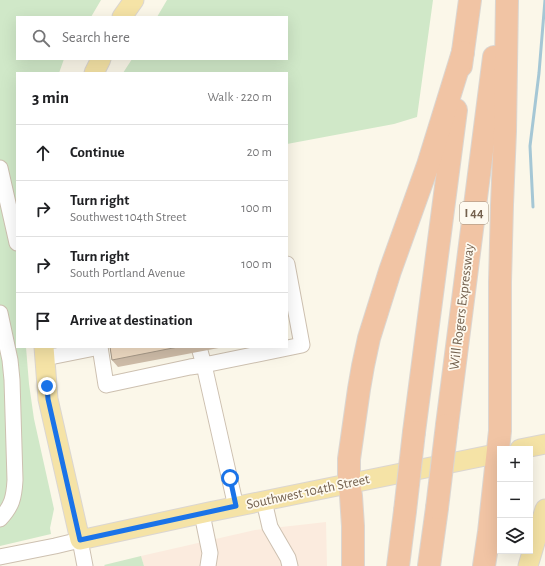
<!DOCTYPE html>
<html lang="en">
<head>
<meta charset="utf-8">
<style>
  body { margin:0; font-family:"Alegreya Sans",sans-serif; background:#f2f2f2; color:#202124 }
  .controls { position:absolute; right:12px; bottom:12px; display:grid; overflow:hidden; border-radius:0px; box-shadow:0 4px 16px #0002 }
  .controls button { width:36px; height:36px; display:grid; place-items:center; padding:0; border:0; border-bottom:1px solid #e0e0e0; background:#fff; color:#202124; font:20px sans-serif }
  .stop { position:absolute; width:12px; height:12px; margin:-9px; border:3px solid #1a73e8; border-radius:50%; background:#fff }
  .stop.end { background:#1a73e8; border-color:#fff; box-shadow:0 1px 4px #0008 }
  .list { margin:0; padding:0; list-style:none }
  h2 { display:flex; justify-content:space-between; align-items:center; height:52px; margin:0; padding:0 16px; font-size:17px }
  h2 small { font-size:13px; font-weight:400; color:#757577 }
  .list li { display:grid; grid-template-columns:26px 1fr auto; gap:12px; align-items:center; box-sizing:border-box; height:56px; padding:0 16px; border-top:1px solid #e0e0e0 }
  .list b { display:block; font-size:15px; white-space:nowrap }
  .list p { margin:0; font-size:13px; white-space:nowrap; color:#757577 }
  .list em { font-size:13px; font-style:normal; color:#757577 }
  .icon { flex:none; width:22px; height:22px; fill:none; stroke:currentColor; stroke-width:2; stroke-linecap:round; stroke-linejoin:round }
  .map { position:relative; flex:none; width:545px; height:566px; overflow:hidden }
  .search { position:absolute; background:#fff; box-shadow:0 4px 16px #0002; left:16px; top:16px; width:272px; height:44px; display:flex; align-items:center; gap:10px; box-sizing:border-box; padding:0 14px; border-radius:0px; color:#757577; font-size:15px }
  .panel { position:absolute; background:#fff; box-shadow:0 4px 16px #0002; left:16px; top:72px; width:272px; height:276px; border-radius:0px }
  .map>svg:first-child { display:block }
</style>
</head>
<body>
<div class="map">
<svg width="545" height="566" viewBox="0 0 545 566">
  <rect width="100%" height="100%" fill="#fbf7e9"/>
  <polygon fill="#fbebde" points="326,522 327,566 144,566 141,556 255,530"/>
  <g fill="#d0e8c8">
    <polygon points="0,0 101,0 91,17 17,17 17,59 64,59 59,73 17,73 17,347 26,347 29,384 34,419 54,509 50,528 51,534 0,546"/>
    <polygon points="167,0 433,0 417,117 394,124 287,144 287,73 123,73 132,59 287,59 287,17 157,17"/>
    <polygon points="141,556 144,566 105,566 104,565"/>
  </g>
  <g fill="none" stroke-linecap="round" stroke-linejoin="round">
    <polyline stroke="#a5c7d5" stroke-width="3" points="533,207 530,146 539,73 545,0"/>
    <defs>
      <g id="minor">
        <polyline points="0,168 17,243"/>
        <path d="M 0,313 L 10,360 L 12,380 L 15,480 C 14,498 12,506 0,519"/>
        <polyline points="100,347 106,385 190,367 204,365 236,507"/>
        <polyline points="200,351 204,365 302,345 287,264"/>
        <polyline points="45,358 100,347"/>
        <polyline points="264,501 270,527 288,558 290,566"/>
        <polyline points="202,514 210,553 208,566"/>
        <polyline points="0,557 55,546 80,540 85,566"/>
      </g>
      <g id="major">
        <polyline points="122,17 134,0"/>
        <polyline points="94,73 101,59"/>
        <polyline points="44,347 48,399 80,540 209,512 500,453"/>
        <polyline points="520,449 545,444"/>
        <polyline points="528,566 545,509"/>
      </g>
      <g id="highway">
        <polyline points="461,66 470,0"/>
        <polyline points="447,425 494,57"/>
        <polyline points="414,432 456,110"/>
        <polyline points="353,566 353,526 351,496 349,483 349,459 359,389 363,366 369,338 390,271 428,165 463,52"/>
        <polyline points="398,566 405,511"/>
        <polyline points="429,566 437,508"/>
        <polyline points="484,566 489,532 500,431 500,282 502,205 505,131 507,0"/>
      </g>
    </defs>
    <use href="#minor" stroke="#cdc0b0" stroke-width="17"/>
    <use href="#major" stroke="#dbd6d1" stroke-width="21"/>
    <use href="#highway" stroke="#dbd6d1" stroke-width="24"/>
    <use href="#minor" stroke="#fff" stroke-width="15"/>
    <use href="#major" stroke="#f5e3a6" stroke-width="19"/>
    <use href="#highway" stroke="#f1c4a4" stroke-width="22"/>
    <defs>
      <g id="highway-bridge">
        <polyline points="437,508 447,425"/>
        <polyline points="405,511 414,432"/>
      </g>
    </defs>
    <use href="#highway-bridge" stroke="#dbd6d1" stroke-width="24" stroke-linecap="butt"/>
    <use href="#highway-bridge" stroke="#f1c4a4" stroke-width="22"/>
  </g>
  <polygon fill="#cebca8" points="110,347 224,347 118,367 112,360"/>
  <polygon fill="#efdbc3" stroke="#a79988" points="110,347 178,347 112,360"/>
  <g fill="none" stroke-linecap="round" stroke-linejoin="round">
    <polyline stroke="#1a73e8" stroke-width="5" points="47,386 48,399 80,540 236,506 230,478"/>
  </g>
  <g text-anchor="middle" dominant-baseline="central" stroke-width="3.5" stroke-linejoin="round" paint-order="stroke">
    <rect fill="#fefaf0" stroke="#9d8f7f" stroke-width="1" x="460" y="202" width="28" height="22" rx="3"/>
    <g font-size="13" font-weight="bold" fill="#74614e">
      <text x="474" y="213">I 44</text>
    </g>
    <g font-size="14" fill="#74614e" stroke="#fefaf0">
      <text transform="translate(462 307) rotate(-83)">Will Rogers Expressway</text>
      <text transform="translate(308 492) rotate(-12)">Southwest 104th Street</text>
    </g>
  </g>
</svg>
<div class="controls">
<button>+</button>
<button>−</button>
<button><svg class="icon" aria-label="layers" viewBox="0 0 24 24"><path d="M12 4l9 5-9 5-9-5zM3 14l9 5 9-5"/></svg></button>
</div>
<div class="stop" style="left:230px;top:478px"></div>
<div class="stop end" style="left:47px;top:386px"></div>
<div class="search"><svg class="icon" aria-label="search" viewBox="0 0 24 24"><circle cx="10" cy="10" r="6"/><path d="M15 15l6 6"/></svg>Search here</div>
<section class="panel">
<h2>3 min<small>Walk · 220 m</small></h2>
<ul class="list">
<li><svg class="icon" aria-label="ahead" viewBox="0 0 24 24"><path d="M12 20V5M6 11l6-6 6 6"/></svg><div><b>Continue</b></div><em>20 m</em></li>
<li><svg class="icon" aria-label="right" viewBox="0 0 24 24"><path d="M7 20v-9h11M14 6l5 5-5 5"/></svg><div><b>Turn right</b><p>Southwest 104th Street</p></div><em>100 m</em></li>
<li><svg class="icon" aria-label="right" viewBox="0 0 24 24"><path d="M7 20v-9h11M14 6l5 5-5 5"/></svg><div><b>Turn right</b><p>South Portland Avenue</p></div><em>100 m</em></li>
<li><svg class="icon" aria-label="arrive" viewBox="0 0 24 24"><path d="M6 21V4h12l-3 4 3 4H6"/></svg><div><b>Arrive at destination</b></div></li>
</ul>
</section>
</div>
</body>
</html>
